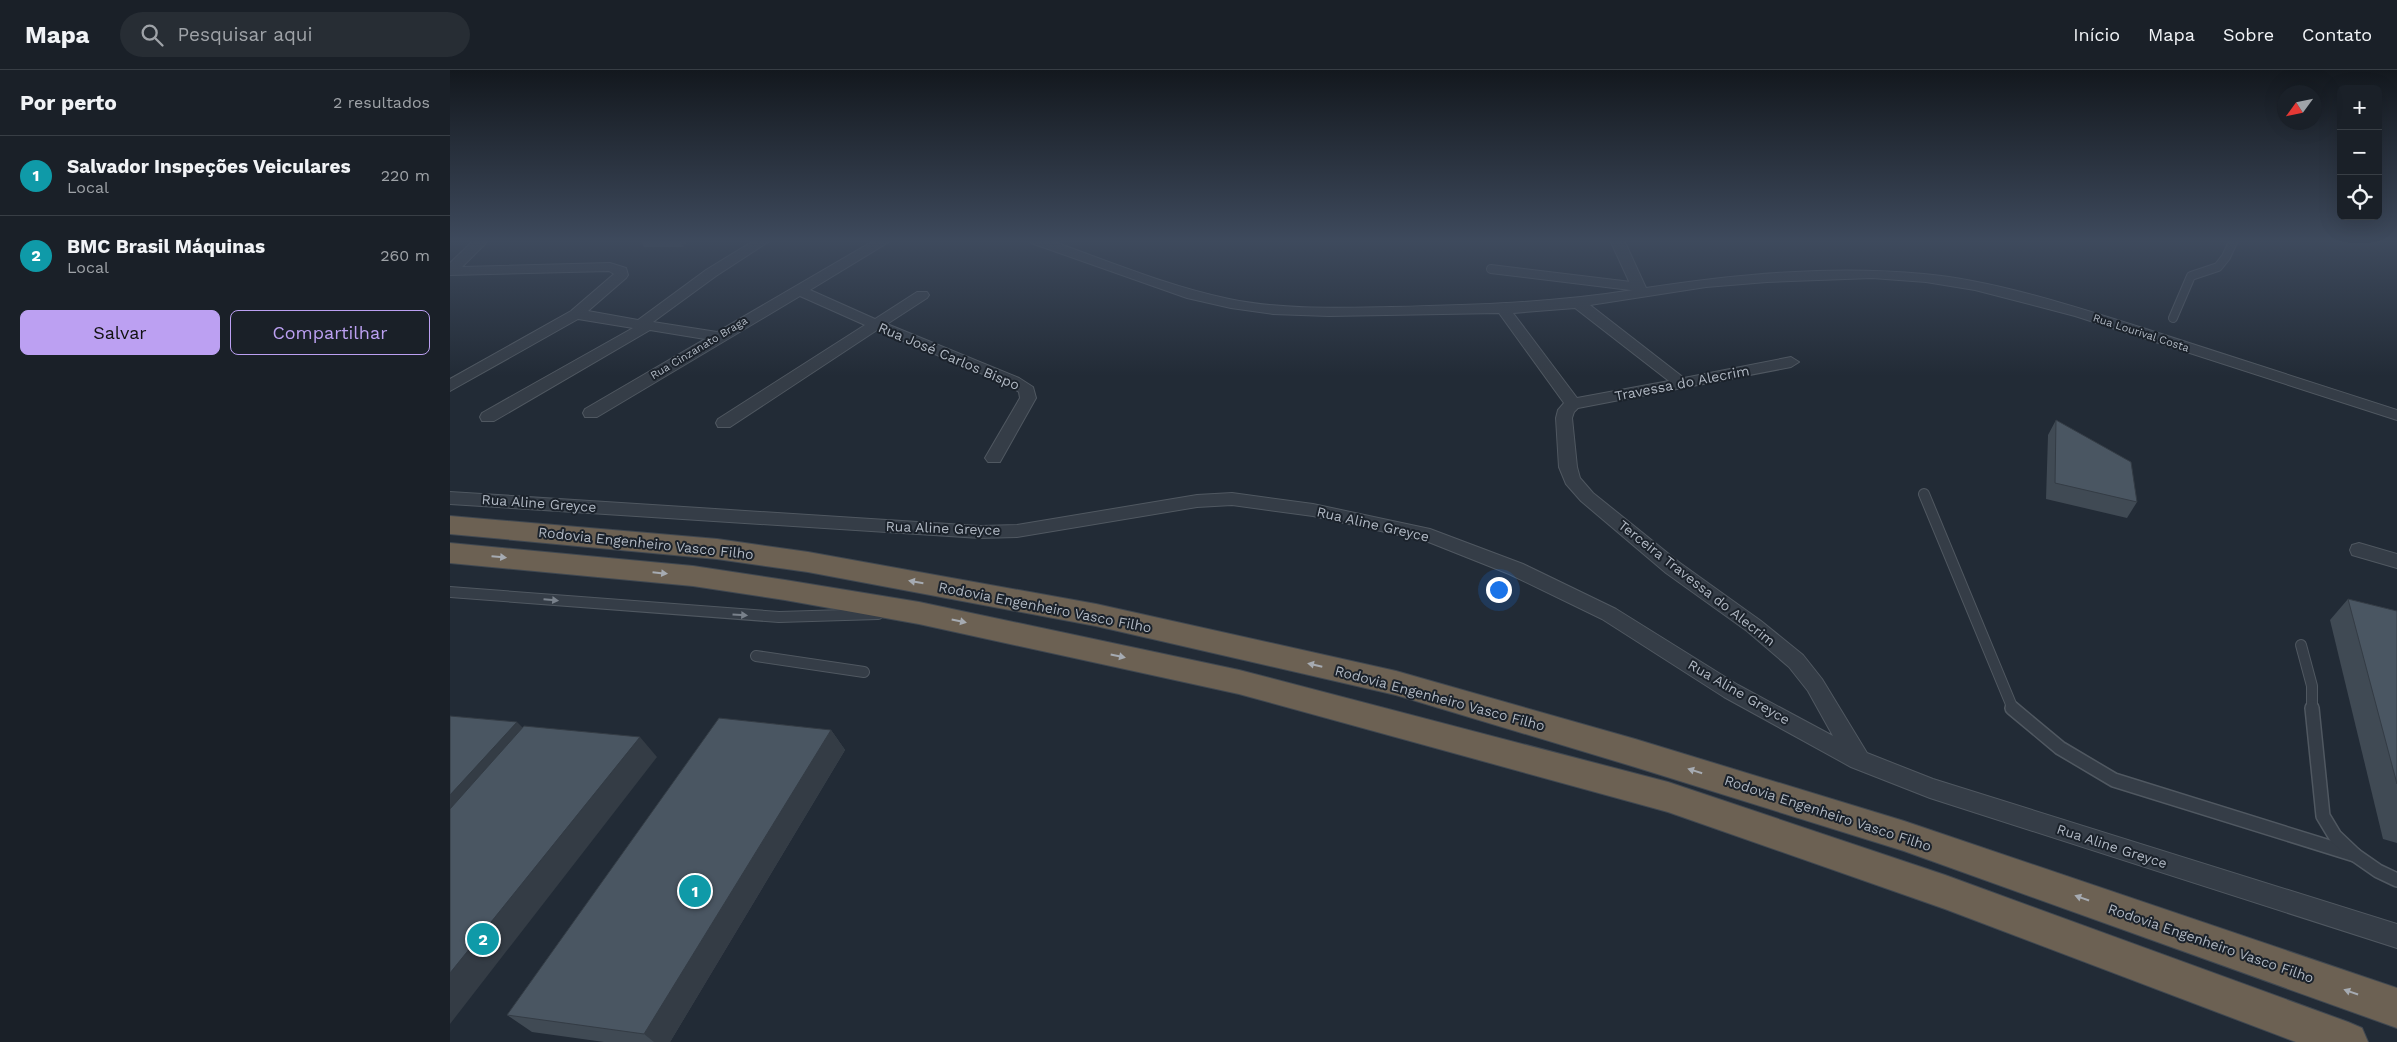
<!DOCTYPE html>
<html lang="pt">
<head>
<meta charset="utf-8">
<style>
  body { margin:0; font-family:"Work Sans",sans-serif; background:#272d34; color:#f1f3f6 }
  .controls { position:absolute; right:15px; top:15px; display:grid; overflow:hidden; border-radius:8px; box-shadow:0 5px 20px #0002 }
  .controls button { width:45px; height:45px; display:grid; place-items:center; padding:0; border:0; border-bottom:1px solid #383e45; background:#1a2028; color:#f1f3f6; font:25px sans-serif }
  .compass { position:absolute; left:1827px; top:15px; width:45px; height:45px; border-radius:50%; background:#1a2028; box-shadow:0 5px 20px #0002; rotate:237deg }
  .you { position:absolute; left:1048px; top:519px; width:18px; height:18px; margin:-12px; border:4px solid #fff; border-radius:50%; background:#1a73e8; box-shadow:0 0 0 8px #1a73e833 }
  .badge { display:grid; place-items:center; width:32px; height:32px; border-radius:50%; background:#bca0f2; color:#fff; font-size:16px; font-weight:700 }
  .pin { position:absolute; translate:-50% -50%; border:2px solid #fff; box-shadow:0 1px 5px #0006 }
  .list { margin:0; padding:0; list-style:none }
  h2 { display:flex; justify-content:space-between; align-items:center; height:65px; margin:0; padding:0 20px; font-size:21px }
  h2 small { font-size:16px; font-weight:400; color:#9fa3a8 }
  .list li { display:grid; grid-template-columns:32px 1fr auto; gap:15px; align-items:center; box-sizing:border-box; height:80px; padding:0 20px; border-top:1px solid #383e45 }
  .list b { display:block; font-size:19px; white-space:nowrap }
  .list p { margin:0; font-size:16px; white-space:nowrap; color:#9fa3a8 }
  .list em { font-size:16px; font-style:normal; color:#9fa3a8 }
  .actions { display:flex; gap:10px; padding:15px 20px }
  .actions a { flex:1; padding:11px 0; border:1px solid #bca0f2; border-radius:8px; text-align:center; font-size:18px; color:#bca0f2 }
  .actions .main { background:#bca0f2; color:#111 }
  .icon { flex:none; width:28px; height:28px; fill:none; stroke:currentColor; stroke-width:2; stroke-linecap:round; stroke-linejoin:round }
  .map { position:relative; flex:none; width:1947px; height:972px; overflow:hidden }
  header { display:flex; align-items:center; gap:30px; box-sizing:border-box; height:70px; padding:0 25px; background:#1a2028; border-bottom:1px solid #383e45 }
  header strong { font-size:24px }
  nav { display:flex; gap:28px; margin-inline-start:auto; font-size:18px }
  .search { width:350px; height:45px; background:#272d34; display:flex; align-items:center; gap:12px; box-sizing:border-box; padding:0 18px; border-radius:28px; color:#9fa3a8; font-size:19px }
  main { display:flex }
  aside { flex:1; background:#1a2028 }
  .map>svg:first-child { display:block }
</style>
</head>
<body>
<header>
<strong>Mapa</strong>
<div class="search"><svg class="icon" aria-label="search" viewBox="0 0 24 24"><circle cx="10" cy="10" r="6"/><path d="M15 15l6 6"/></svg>Pesquisar aqui</div>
<nav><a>Início</a><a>Mapa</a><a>Sobre</a><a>Contato</a></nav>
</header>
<main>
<aside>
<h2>Por perto<small>2 resultados</small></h2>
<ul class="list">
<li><span class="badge" style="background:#0f9aa8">1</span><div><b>Salvador Inspeções Veiculares</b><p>Local</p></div><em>220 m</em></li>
<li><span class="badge" style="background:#0f9aa8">2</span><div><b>BMC Brasil Máquinas</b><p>Local</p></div><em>260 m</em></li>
</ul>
<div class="actions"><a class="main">Salvar</a><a>Compartilhar</a></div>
</aside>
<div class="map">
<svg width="1947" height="972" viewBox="0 0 1947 972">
  <rect width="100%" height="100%" fill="#222b36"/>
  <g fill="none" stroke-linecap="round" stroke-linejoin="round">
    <defs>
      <g id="lane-far2">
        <polyline points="1041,199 1189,217"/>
        <polyline points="1723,248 1741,206 1768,197 1776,187 1784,170"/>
      </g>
      <g id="lane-far1">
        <polyline points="1474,424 1563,639"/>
        <polyline points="0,522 329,547 428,544"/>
        <polyline points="1851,575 1862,616 1862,639"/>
        <polyline points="306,586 414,602"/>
      </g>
      <g id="lane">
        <polyline points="1562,638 1610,678 1664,710 1905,785"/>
        <polyline points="1862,638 1873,746 1885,766 1905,785 1928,801 1947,810"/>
      </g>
      <g id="street">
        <polygon points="24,170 39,170 12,197 160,193 176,198 178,205 176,208 138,241 188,250 256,200 305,170 321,170 266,206 203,252 267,262 425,170 442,170 360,220 425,249 467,222 477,222 479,225 477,228 437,254 569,308 583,317 586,328 550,392 538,392 535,388 570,328 569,322 557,314 427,260 280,357 268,357 266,353 268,349 415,255 350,226 147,347 135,347 133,343 135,339 255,269 200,260 44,351 32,351 30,347 32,343 183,258 128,249 0,321 0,309 121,241 164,204 159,201 0,205 0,193"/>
        <path d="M 579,170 L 599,170 C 658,191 717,216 779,229 C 832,240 887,238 941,237 C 1023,235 1102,233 1183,220 L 1160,170 L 1174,170 L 1196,218 C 1287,204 1382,195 1474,204 C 1548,211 1629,238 1699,260 C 1782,287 1864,313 1947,340 L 1947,350 L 1625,246 L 1525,220 L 1476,212 L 1422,208 L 1317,212 L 1256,217 L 1140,235 L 1234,308 L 1341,287 L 1349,292 L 1341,297 L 1128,338 L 1124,342 L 1122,348 L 1127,397 L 1130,408 L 1143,423 L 1230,493 L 1311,551 L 1353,585 L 1372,609 L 1417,683 L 1483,709 L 1947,854 L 1947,878 L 1480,728 L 1401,697 L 1274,627 L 1152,549 L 1059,504 L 976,471 L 863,446 L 782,435 L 747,437 L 567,467 L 530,468 L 0,434 L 0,422 L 530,456 L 567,455 L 747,425 L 782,423 L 863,434 L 980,459 L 1073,494 L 1166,539 L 1288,615 L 1383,666 L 1358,621 L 1339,597 L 1297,561 L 1216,503 L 1131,431 L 1116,414 L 1109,397 L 1106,348 L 1108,340 L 1114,333 L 1049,243 L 879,246 L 823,244 L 781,238 L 737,228 L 581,173 ZM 1125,238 L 1219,311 L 1127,328 L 1063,243 Z"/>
        <polygon points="1909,473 1947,484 1947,498 1902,485 1900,480 1902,475"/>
      </g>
      <g id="highway">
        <polygon points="0,446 267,469 358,482 646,534 946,601 1185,669 1454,751 1947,918 1947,958 1454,781 1185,697 946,625 646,556 358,502 267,489 0,464"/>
        <polygon points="0,473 243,496 335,510 469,532 789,600 1218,712 1495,805 1898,952 1912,958 1918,972 1846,972 1495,839 1218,742 789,624 469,554 335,530 243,516 0,493"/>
      </g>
    </defs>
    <use href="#lane-far2" stroke="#505861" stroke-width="10"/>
    <use href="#lane-far1" stroke="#505861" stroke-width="12"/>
    <use href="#lane" stroke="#505861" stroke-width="16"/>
    <use href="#street" stroke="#505861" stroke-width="2"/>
    <use href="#highway" stroke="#404851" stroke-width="2"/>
    <use href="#lane-far2" stroke="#353d47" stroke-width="8"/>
    <use href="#lane-far1" stroke="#353d47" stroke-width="10"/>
    <use href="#lane" stroke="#353d47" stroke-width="13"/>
    <use href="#street" fill="#353d47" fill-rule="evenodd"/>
    <use href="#highway" fill="#6c6153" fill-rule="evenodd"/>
  </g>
  <g fill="#404a54">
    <polygon points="193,170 237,170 238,171 233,177 194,177 191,172"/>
    <polygon points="1606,350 1687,432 1677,448 1596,429 1598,365"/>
    <polygon points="1898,529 1947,541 1947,773 1933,769 1880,550"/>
    <polygon points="381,660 395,680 220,972 154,972 82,962 57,945"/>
  </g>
  <g fill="#343c45">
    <polygon points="232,170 237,170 238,171 233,177 230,172"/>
    <polygon points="67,652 87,672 0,771 0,725"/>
    <polygon points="381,660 395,680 220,972 204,972 194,964"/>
    <polygon points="190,667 207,687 0,954 0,903"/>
  </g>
  <g fill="#4a5662" stroke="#343c45">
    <polygon points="193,170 232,170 230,172 191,172"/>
    <polygon points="1606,350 1681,392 1687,432 1605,413"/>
    <polygon points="1898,529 1947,541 1947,714"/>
    <polygon points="0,646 67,652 0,725"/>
    <polygon points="269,648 381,660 194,964 57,945"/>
    <polygon points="74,656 190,667 0,903 0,739"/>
  </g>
  <defs><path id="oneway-solid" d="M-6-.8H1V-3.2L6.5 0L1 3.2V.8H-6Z" transform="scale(1.25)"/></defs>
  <g fill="#a6abb2">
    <use href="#oneway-solid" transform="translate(49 487) rotate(5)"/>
    <use href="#oneway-solid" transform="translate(210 503) rotate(6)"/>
    <use href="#oneway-solid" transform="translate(466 512) rotate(-170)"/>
    <use href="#oneway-solid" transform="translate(509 551) rotate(12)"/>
    <use href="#oneway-solid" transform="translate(668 586) rotate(12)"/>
    <use href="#oneway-solid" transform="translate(865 595) rotate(-167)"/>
    <use href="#oneway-solid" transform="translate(1245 701) rotate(-163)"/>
    <use href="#oneway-solid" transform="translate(1632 828) rotate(-161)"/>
    <use href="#oneway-solid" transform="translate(1901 922) rotate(-161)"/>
  </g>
  <g fill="#79818b">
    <use href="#oneway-solid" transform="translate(101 530) rotate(5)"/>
    <use href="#oneway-solid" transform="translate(290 545) rotate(3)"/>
  </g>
  <linearGradient id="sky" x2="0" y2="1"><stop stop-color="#13181e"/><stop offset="0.56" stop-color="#3e4a5d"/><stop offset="1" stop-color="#3e4a5d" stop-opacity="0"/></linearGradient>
  <rect width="1947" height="306" fill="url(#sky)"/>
  <g text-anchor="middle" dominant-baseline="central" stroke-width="4" stroke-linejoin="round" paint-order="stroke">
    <g font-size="11" fill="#b0b8c3" stroke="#1b222b">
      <text transform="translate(1691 263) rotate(18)">Rua Lourival Costa</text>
      <text transform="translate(249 278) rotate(-31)">Rua Cinzanato Braga</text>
    </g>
    <g font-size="14" fill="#b0b8c3" stroke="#1b222b">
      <text transform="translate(499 286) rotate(23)">Rua José Carlos Bispo</text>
      <text transform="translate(1232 313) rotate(-11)">Travessa do Alecrim</text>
      <text transform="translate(89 433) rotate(4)">Rua Aline Greyce</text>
      <text transform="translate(923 454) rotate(13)">Rua Aline Greyce</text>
      <text transform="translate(493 458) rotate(2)">Rua Aline Greyce</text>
      <text transform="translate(196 473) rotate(6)">Rodovia Engenheiro Vasco Filho</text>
      <text transform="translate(1247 513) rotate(38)">Terceira Travessa do Alecrim</text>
      <text transform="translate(595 537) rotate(11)">Rodovia Engenheiro Vasco Filho</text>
      <text transform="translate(1289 622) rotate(30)">Rua Aline Greyce</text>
      <text transform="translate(990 628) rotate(15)">Rodovia Engenheiro Vasco Filho</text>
      <text transform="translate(1378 743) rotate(18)">Rodovia Engenheiro Vasco Filho</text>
      <text transform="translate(1662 776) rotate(18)">Rua Aline Greyce</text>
      <text transform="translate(1761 873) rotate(19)">Rodovia Engenheiro Vasco Filho</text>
    </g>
  </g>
</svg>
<div class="controls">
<button>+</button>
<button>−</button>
<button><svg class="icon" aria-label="locate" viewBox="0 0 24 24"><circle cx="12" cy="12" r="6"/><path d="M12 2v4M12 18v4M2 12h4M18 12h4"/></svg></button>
</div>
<svg class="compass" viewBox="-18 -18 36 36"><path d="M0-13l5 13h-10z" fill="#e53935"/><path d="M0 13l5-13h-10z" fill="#9fa3a8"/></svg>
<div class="you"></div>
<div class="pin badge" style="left:245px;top:821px;background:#0f9aa8">1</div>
<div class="pin badge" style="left:33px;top:869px;background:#0f9aa8">2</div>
</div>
</main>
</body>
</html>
